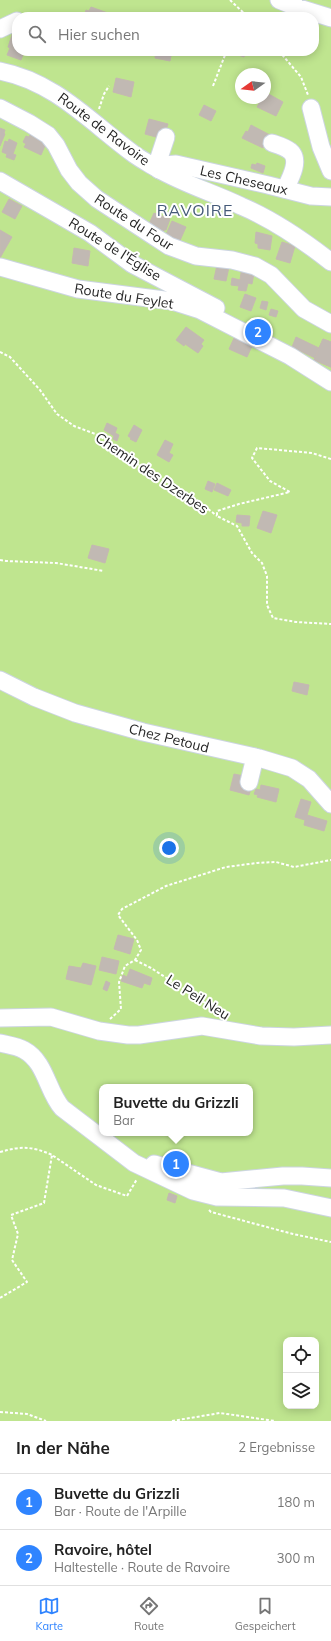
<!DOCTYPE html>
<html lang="de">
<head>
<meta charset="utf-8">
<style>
  body { margin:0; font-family:Mulish,sans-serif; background:#f2f2f2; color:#222 }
  .controls { position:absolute; right:12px; bottom:12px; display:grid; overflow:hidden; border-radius:8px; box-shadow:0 2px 10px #0003 }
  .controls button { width:36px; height:36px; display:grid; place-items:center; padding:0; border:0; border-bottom:1px solid #e0e0e0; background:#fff; color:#222; font:20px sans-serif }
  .compass { position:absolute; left:235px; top:68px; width:36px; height:36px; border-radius:50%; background:#fff; box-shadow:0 2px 10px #0003; rotate:255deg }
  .you { position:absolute; left:169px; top:848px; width:14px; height:14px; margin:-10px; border:3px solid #fff; border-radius:50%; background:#1a73e8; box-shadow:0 0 0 6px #1a73e833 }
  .badge { display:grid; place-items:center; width:26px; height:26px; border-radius:50%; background:#2f84ff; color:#fff; font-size:13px; font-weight:700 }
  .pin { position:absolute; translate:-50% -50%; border:2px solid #fff; box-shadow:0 1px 4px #0006 }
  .popup { position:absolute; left:99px; top:1084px; width:154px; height:52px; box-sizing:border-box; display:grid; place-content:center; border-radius:8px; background:#fff; filter:drop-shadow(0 1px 3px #0005); font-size:13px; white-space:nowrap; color:#767676 }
  .popup b { font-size:15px; color:#222 }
  .popup::after { content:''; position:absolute; left:50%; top:100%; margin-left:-8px; border:8px solid transparent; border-top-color:#fff }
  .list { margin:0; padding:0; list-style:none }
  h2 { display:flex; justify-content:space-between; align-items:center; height:52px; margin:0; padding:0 16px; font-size:17px }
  h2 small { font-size:13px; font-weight:400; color:#767676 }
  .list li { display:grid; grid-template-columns:26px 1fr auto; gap:12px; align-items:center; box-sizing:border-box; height:56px; padding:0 16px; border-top:1px solid #e0e0e0 }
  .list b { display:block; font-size:15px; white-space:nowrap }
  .list p { margin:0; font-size:13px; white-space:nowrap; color:#767676 }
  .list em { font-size:13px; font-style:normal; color:#767676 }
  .icon { flex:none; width:22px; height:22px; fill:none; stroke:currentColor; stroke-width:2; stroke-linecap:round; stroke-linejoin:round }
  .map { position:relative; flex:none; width:331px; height:1421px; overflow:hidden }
  .search { position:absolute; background:#fff; box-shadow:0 2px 10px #0003; left:12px; right:12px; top:12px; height:44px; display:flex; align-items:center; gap:10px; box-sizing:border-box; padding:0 14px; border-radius:16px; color:#767676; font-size:15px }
  .sheet { height:164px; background:#fff }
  nav { display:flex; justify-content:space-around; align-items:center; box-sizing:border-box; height:56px; border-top:1px solid #e0e0e0; background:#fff; font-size:11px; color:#767676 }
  nav a { display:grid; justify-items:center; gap:2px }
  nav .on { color:#2f84ff }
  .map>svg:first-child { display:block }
</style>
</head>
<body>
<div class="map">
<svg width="331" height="1421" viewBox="0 0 331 1421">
  <rect width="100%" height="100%" fill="#eaddd6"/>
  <path fill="#bfe58f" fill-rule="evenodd" d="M 0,0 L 331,0 L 331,1421 L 0,1421 ZM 17,17 L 314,17 L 314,51 L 17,51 ZM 241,74 L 265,74 L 265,98 L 241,98 ZM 102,1087 L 250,1087 L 250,1133 L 102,1133 ZM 286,1340 L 316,1340 L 316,1406 L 286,1406 Z"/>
  <g fill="#c1b9b3" stroke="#c5b9b1">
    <polygon points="91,7 108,13 107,17 84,17 86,10 89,11"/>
    <polygon points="13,32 17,34 17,51 31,51 30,54 24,52 21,60 7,55 10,48 8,47"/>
    <polygon points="156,51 172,51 170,61 155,58"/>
    <polygon points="227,51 246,51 244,57"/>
    <polygon points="116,78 134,82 131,97 113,92"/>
    <polygon points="265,92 283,102 276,116 257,107 262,98 265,98"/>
    <polygon points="204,105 216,111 211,121 199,115"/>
    <polygon points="149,119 168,124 163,139 145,134"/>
    <polygon points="251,125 270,135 263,148 242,138 246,131 248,132"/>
    <polygon points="0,128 5,130 4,133 5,134 0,146"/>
    <polygon points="31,133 47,141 41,155 24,147 26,144 23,142 26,136 29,137"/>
    <polygon points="9,139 17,143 13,154 16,155 14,160 6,157 7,154 2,152 5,141 8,142"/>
    <polygon points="257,163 265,166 263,173 251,168 252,164 256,165"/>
    <polygon points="9,199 22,206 15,219 2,212"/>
    <polygon points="154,213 170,219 166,230 164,230 163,233 153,230 154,226 149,224"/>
    <polygon points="172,221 186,227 178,245 164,239"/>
    <polygon points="0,230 12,237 0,258"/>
    <polygon points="256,232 272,236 270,250 258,248 258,244 255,243"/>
    <polygon points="282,242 295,246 290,263 276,259"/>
    <polygon points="74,248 90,251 88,266 72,263"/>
    <polygon points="217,265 229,267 226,281 214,279"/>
    <polygon points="242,266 255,268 252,284 248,283 246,291 238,290 239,286 231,285 232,278 240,280"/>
    <polygon points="245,294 256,298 251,311 240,307"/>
    <polygon points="262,301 268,302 266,310 260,308"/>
    <polygon points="271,309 278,311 276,317 269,315"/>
    <polygon points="186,327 204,340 201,344 203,346 198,353 185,344 184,346 176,340"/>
    <polygon points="235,336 253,344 247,357 229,349"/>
    <polygon points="296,337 319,348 323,339 331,342 331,367 314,360 315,358 292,347"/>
    <polygon points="323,339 331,342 331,367 314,360"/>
    <polygon points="107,423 117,428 115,433 119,435 117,441 113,439 114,436 104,430"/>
    <polygon points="134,425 142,430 136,442 130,439 131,438 128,436"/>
    <polygon points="165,440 173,444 169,453 173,455 169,462 157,455"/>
    <polygon points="208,481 215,484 212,492 205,489"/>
    <polygon points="217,483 231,490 228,496 214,490"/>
    <polygon points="263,511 277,515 271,533 257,528"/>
    <polygon points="237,515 250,516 249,526 242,526 242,523 236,522"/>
    <polygon points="92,545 109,549 105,563 88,558"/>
    <polygon points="294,682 309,685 307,695 292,691"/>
    <polygon points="234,774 244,776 252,786 249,795 230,790"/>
    <polygon points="261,785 279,789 276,802 257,797 258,795 254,794 256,789 260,790"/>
    <polygon points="301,799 311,802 307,815 327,821 324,831 304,825 305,820 295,817"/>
    <polygon points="118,935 134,939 130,954 114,949"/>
    <polygon points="102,957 119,961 116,974 99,970"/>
    <polygon points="83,963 96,966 91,985 66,979 69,966 81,968"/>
    <polygon points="130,969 152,978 150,985 144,983 142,988 121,981 123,975 127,977"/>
    <polygon points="106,981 110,983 107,991 103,989"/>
    <polygon points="169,1193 177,1196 175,1203 167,1200"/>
  </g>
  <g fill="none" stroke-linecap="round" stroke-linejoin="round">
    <defs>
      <g id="minor">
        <polyline points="279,0 299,8 331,18"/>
        <polyline points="0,29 17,21"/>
        <path d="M 0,71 C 56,82 91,123 135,155 C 142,160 150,164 158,169 C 184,184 214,193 241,206 C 274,220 303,240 331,262"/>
        <polyline points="0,108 29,123 48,135 56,145 69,170 79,183 97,199 155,237 169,246 196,256 232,260 255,266 271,275 304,309 331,324"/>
        <polyline points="311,108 321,147 331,171"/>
        <path d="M 272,143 C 278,145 285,147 290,151 C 301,160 290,179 285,189"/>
        <polyline points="155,167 158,161 166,137"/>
        <polyline points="159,170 164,165 176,164 268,185 311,196 331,197"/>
        <polyline points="0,181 90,233 132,264 216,308"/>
        <polyline points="0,267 78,289 172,301 200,310 290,356 331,382"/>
        <polyline points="0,680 34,697 75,713 143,732 259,758 292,768 309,779 331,804"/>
        <polyline points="249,782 255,757"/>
        <polyline points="0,1018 51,1017 99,1031 128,1035 139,1035 202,1026 261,1036 294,1037 331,1035"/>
        <path d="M 0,1043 C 8,1045 17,1046 24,1050 C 46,1062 47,1091 62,1108 L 134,1163 L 193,1191 L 217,1197 L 284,1198 L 331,1208"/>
        <polyline points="154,1164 221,1182 283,1176 302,1176 331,1178"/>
      </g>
    </defs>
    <use href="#minor" stroke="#ccd5e1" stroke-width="19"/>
    <g stroke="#fff" stroke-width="2" stroke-dasharray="3 2" stroke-linecap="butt">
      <polyline points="230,0 248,17"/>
      <polyline points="279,51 301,77 308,95"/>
      <polyline points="213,86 225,55"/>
      <polyline points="99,109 104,94 109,86"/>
      <polyline points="0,352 10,357 40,390 57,414 74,426 98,435 112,444 124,457 145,468 198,501 217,516"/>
      <polyline points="331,459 312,453 257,448 252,458 270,481 290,492 239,504 217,511 217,516 237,526 252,553 262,563 267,576 267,605 273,618 296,622 331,624"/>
      <polyline points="0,560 6,561 56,563 104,571"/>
      <polyline points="135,960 151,968 224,1015"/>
      <polyline points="110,1019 121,1009 119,982 125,966 135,960 141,950 137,940 118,915 122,909 166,886 226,867 257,863 276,862 294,867 331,860"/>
      <path d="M 0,1152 C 21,1146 32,1146 52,1155"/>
      <polyline points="209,1210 211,1212 293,1234 331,1242"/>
      <polyline points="0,1298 27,1282 12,1260 18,1234 11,1215 44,1203 52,1155 96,1185 127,1196 137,1179"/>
      <polyline points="0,1412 27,1414 46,1421"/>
      <polyline points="172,1421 220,1413 275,1421"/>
    </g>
    <use href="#minor" stroke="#fff" stroke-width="17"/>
  </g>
  <g text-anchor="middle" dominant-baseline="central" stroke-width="4" stroke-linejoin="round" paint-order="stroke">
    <g font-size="14" fill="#262626" stroke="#fff">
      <text transform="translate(104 129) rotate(37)">Route de Ravoire</text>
      <text transform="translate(244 180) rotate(13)">Les Cheseaux</text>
      <text transform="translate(134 222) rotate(33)">Route du Four</text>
      <text transform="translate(115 249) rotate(32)">Route de l'Église</text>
      <text transform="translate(124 296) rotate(9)">Route du Feylet</text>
      <text transform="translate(152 473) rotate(34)">Chemin des Dzerbes</text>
      <text transform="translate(169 738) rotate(14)">Chez Petoud</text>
      <text transform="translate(198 997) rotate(32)">Le Peil Neu</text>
    </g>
    <g font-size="16" letter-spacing="1" fill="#455a78" stroke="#fff">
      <text x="195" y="210">RAVOIRE</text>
    </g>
  </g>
</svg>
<div class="controls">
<button><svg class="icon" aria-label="locate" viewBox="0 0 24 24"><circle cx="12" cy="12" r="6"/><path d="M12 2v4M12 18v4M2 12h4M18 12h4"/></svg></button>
<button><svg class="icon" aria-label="layers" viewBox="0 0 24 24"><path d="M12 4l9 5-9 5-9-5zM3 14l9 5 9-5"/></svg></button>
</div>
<svg class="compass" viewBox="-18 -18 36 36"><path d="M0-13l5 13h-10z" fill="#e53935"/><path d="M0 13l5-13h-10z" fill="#767676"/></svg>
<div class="you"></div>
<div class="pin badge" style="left:176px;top:1164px">1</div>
<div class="popup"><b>Buvette du Grizzli</b>Bar</div>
<div class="pin badge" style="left:258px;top:332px">2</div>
<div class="search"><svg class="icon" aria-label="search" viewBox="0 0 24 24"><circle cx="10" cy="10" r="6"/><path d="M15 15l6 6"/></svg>Hier suchen</div>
</div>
<section class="sheet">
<h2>In der Nähe<small>2 Ergebnisse</small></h2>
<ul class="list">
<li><span class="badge">1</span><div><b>Buvette du Grizzli</b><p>Bar · Route de l'Arpille</p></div><em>180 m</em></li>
<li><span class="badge">2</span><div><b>Ravoire, hôtel</b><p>Haltestelle · Route de Ravoire</p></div><em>300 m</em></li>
</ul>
</section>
<nav>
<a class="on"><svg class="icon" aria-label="map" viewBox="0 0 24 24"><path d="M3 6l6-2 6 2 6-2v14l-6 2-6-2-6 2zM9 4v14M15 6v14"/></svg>Karte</a>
<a><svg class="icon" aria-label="directions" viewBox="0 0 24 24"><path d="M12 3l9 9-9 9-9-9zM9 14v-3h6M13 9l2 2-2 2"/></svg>Route</a>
<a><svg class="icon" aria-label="saved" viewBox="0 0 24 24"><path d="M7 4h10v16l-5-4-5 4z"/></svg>Gespeichert</a>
</nav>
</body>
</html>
